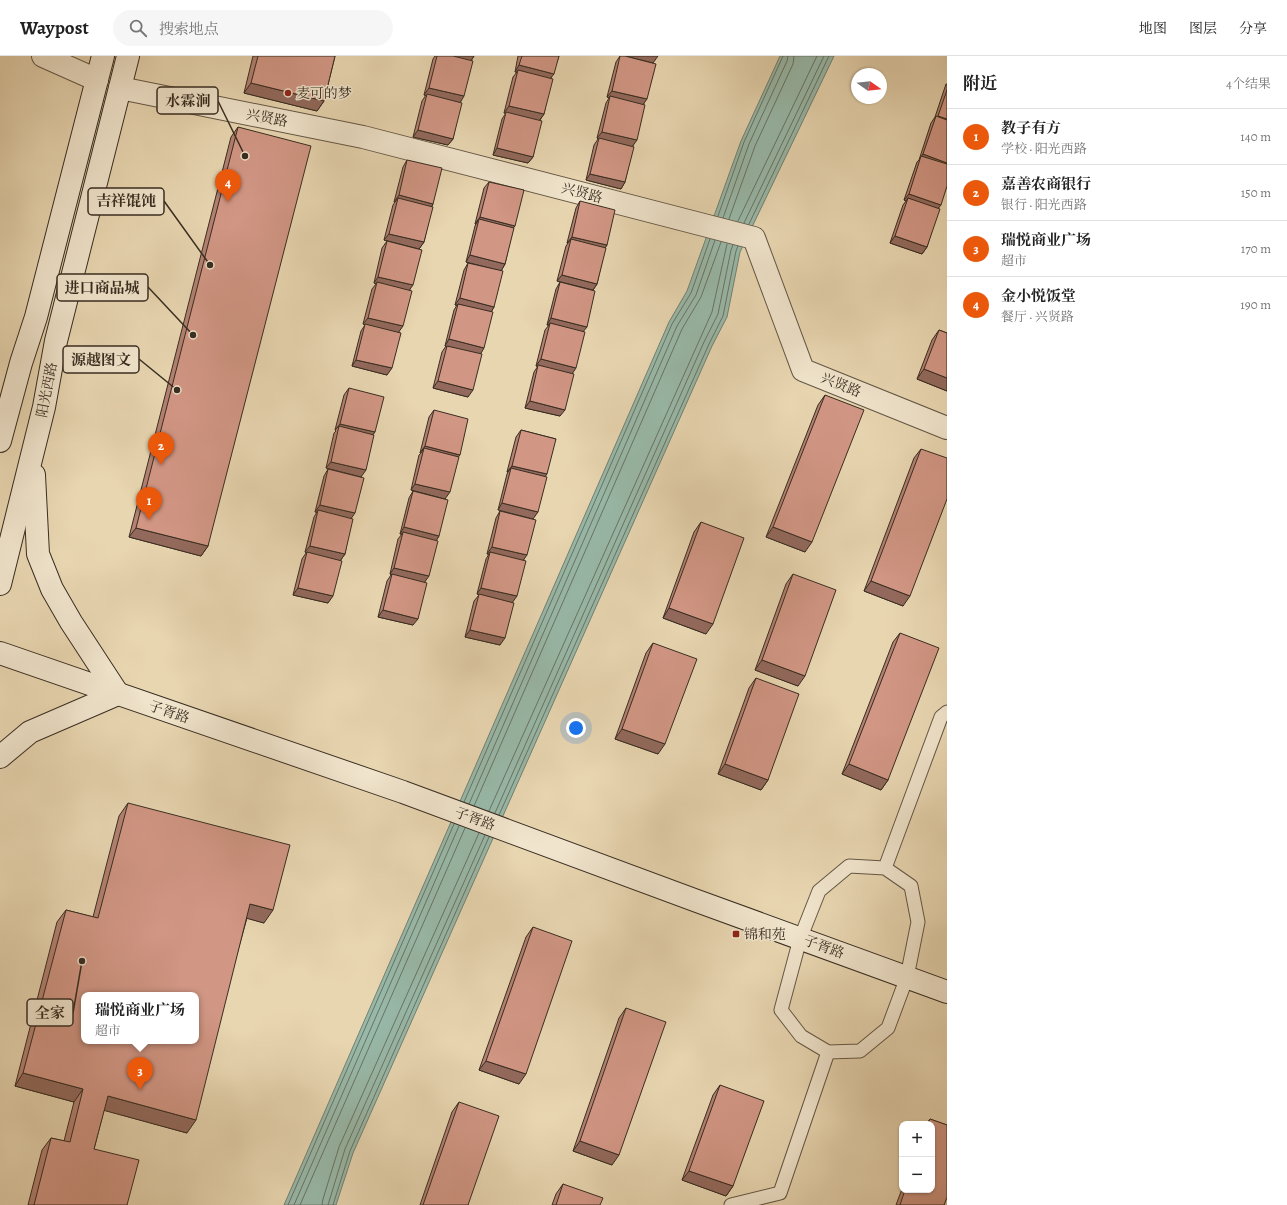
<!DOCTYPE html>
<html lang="zh">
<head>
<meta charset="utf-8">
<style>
  body { margin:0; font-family:Alegreya,"Noto Serif SC",serif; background:#f6f6f6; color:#222 }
  .controls { position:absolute; right:12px; bottom:12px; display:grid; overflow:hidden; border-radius:8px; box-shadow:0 1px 3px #0004 }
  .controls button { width:36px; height:36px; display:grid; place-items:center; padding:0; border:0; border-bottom:1px solid #e0e0e0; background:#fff; color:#222; font:20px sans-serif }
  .compass { position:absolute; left:851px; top:12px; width:36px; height:36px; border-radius:50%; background:#fff; box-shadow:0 1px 3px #0004; rotate:104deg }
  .you { position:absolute; left:576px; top:672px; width:14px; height:14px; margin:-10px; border:3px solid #fff; border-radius:50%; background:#1a73e8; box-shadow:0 0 0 6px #1a73e833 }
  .badge { display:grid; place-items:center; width:26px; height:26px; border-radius:50%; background:#ea580c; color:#fff; font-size:13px; font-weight:700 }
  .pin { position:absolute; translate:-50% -33px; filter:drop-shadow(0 1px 2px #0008) }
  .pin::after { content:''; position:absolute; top:21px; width:14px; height:12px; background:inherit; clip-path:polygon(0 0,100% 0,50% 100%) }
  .popup { position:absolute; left:81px; top:936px; width:118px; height:52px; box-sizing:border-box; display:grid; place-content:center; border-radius:8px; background:#fff; filter:drop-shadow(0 1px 3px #0005); font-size:13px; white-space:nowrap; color:#767676 }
  .popup b { font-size:15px; color:#222 }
  .popup::after { content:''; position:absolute; left:50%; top:100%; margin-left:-8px; border:8px solid transparent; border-top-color:#fff }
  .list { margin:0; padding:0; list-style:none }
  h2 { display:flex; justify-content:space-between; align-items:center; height:52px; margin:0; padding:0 16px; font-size:17px }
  h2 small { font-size:13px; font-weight:400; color:#767676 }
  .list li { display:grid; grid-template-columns:26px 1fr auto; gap:12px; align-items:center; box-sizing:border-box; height:56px; padding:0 16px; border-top:1px solid #e0e0e0 }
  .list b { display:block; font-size:15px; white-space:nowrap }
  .list p { margin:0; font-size:13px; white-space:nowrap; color:#767676 }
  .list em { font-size:13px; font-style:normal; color:#767676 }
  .icon { flex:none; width:22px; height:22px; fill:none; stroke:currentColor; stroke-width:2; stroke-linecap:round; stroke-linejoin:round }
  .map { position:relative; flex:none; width:947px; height:1149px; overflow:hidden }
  header { display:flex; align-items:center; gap:24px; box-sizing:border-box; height:56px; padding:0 20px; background:#fff; border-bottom:1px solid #e0e0e0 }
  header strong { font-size:19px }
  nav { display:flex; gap:22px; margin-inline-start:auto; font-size:14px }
  .search { width:280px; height:36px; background:#f6f6f6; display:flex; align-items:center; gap:10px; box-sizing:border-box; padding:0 14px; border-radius:22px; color:#767676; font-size:15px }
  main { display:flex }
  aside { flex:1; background:#fff }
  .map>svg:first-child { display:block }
</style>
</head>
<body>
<header>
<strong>Waypost</strong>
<div class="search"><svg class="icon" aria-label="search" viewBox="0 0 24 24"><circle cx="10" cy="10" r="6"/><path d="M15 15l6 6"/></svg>搜索地点</div>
<nav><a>地图</a><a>图层</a><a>分享</a></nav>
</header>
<main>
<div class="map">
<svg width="947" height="1149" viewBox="0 0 947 1149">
  <rect width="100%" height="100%" fill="#e8d6b1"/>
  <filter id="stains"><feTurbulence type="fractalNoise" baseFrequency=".005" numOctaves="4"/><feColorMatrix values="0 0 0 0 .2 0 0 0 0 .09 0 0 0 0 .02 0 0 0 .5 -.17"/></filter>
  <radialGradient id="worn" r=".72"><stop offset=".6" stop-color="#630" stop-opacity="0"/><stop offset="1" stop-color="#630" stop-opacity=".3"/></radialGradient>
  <polygon fill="#98b9a9" stroke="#728173" points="780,0 834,0 740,196 727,261 712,290 353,1097 336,1149 284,1149 669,266 687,235 741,85"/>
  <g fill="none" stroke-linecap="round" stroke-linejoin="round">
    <g stroke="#687365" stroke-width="1">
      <polyline points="718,160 744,86 783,0"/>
      <polyline points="723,162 749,88 787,5 788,0"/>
      <polyline points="729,163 755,90 793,8 794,0"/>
      <polyline points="738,165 817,0"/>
      <polyline points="744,167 824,0"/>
      <polyline points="749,168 829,0"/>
      <polyline points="464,746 672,268 691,237 710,183"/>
      <polyline points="469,748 677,270 696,239 715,184"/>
      <polyline points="474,750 682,273 701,241 721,186"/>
      <polyline points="489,755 712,256 727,188"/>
      <polyline points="495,757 704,286 718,258 731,194 733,189"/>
      <polyline points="499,759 709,288 723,260 736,195 738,190"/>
      <polyline points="288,1149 454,768"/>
      <polyline points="294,1149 459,770"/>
      <polyline points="300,1149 465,772"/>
      <polyline points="322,1149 323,1143 339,1091 479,777"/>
      <polyline points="328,1149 345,1093 485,779"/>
      <polyline points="333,1149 350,1095 489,781"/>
    </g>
    <defs>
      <g id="lane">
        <polygon points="849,810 885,812 911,830 918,866 907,921 888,972 860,995 828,996 801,980 781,954 800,883 819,835"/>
        <polyline points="885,812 941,661 947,656"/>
        <polyline points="731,1149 780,1137 828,996"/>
      </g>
      <g id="street">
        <polyline points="43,0 97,24"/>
        <polyline points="120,32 363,81 754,182 803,314 947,372"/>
      </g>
      <g id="secondary">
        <polyline points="0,385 21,307 36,261 103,0"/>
        <polyline points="34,419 38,498 52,533 71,566 118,638"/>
        <polyline points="0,528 44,351 56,285 128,0"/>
        <polyline points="0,597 403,736 697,845 947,936"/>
        <polyline points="0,701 30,676 118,638"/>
      </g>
    </defs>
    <use href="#lane" stroke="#645745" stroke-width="15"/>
    <use href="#street" stroke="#645745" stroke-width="24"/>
    <use href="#secondary" stroke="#382d21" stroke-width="24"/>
    <use href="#lane" stroke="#f0e4cc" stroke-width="13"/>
    <use href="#street" stroke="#f0e4cc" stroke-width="22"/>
    <use href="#secondary" stroke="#f0e4cc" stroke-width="22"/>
  </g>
  <g fill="#b48172" stroke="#382d21">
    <polygon points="253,0 335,0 324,45 317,55 244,37"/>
    <polygon points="435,0 474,0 471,5 460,47 453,83 448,89 413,81 422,45 426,39 424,39 433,3"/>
    <polygon points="518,0 559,0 551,22 544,58 540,64 533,101 528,107 493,99 502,63 506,57 504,57 513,21 517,16 515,16"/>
    <polygon points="620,0 625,0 644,48 633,90 625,126 621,133 586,124 594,89 598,83 597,82 606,47 609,42 607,41 616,6"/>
    <polygon points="946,28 947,28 947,130 938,153 927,191 922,198 890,187 903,149 906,145 904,144 917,106 919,104 931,67 935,61"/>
    <polygon points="238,71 208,490 201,500 129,481 231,81"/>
    <polygon points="407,104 433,148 432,150 424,186 419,193 384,184 393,149 395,146 394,146 403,111"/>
    <polygon points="489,126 515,170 513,172 505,208 501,215 466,206 475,170 476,168 475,168 484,132"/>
    <polygon points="580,145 607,189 605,192 597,228 593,234 557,225 566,190 568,187 567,187 576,152"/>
    <polygon points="387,185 410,234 387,319 352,310 361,275 365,269 363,268 372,233 376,228 374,227 382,192"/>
    <polygon points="468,207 494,251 491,256 468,341 433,332 442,296 446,290 445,290 454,254 457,249 455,249 464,214"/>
    <polygon points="560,226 583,275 560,360 525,352 534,316 538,310 536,310 545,274 549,269 547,269 556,233"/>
    <polygon points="939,274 947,277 947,335 917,323 932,284"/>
    <polygon points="349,332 375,376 373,378 361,421 326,412 334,377 336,375 335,374 344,339"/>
    <polygon points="825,339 805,496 766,481 818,349"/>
    <polygon points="434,354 458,400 445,443 411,434 419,399 421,397 420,397 429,361"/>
    <polygon points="521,374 556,383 498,454 507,418 508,416 507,416 516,381"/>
    <polygon points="921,393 903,550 864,535 914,402"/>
    <polygon points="328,413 351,462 345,498 340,505 328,547 293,539 302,503 306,497 305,496 314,461 317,456 315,456 324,420"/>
    <polygon points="413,435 439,480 436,484 413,569 378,561 387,525 391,519 390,518 398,483 402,478 400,478 409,442"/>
    <polygon points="500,455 524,504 500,589 465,581 474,545 479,539 477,538 486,503 489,498 487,498 496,462"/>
    <polygon points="701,466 706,578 663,562 694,476"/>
    <polygon points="793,518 798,630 755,614 786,528"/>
    <polygon points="900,577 888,724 881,734 842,718 893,586"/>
    <polygon points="653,587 658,698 615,683 646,597"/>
    <polygon points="756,622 768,724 761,734 718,718 749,632"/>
    <polygon points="128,747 264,867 247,862 187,1077 104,1054 94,1093 127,1149 28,1149 42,1094 51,1082 64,1085 74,1046 15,1030 57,866 66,854 93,861 119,760"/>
    <polygon points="533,871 519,1028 479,1014 526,881"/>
    <polygon points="626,952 612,1109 573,1095 619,962"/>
    <polygon points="720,1029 733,1130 726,1140 682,1124 713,1039"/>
    <polygon points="459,1046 468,1149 420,1149 452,1056"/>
    <polygon points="930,1063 947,1069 947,1141 944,1149 896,1149 902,1133 902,1134 932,1134 932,1068 926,1068"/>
    <polygon points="563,1128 600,1149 552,1149 556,1138"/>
  </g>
  <g fill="#92695c" stroke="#382d21">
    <polygon points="444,0 474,0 470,6"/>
    <polygon points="625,0 658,0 653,7"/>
    <polygon points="519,9 554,18 549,24 518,14 517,16 515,16"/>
    <polygon points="251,27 324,45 317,55 244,37"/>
    <polygon points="429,32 464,40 460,47 424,39"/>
    <polygon points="612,35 647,43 642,50 610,40 609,42 607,41"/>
    <polygon points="509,50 544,58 539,65 504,57"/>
    <polygon points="938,60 947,63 947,71 934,65"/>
    <polygon points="418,74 453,83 448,89 413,81"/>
    <polygon points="602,76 637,84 632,91 597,82"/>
    <polygon points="497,92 533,101 528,107 493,99"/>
    <polygon points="923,98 947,107 947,115 921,101"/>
    <polygon points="590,118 625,126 621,133 586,124"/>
    <polygon points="909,138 941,149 936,155 908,142 906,145 904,144"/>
    <polygon points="399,139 433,148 429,155 398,142 395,146 394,146"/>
    <polygon points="480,161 515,170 510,176 479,163 476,168 475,168"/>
    <polygon points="389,178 424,186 419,193 384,184"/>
    <polygon points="895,180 927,191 922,198 890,187"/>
    <polygon points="572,181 607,189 602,196 571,183 568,187 567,187"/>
    <polygon points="470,199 505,208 501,215 466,206"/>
    <polygon points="562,219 597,228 593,234 557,225"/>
    <polygon points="378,221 413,229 408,236 377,226 376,228 374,227"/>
    <polygon points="460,242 494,251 490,258 458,248 457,249 455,249"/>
    <polygon points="368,262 403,270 398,277 363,268"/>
    <polygon points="551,262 587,271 582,277 550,267 549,269 547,269"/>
    <polygon points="449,283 484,292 480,299 445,290"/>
    <polygon points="541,303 576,312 572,318 536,310"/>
    <polygon points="356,304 392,312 387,319 352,310"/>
    <polygon points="924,313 947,322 947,335 917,323"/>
    <polygon points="438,325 473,334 468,341 433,332"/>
    <polygon points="530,345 565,354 560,360 525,352"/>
    <polygon points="340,368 375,376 370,383 339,370 335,374"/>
    <polygon points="425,390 460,399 455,405 424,392 421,397 420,397"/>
    <polygon points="331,406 366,414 361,421 326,412"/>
    <polygon points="512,410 547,418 542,425 511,412 508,416 507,416"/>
    <polygon points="415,428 450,436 445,443 411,434"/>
    <polygon points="502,447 538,456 533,463 498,454"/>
    <polygon points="320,449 355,457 350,464 318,454 317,456 315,456"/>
    <polygon points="404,471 439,480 435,487 403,476 402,478 400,478"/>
    <polygon points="773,471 812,486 805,496 766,481"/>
    <polygon points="136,472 208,490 201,500 129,481"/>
    <polygon points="310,490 345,498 340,505 305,496"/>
    <polygon points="492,491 527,499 522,506 490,496 489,498 487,498"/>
    <polygon points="394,512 429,520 424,527 390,518"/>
    <polygon points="871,525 910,540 903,550 864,535"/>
    <polygon points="298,532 333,540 328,547 293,539"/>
    <polygon points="481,532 517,540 512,547 477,538"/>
    <polygon points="669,552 713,568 706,578 663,562"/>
    <polygon points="383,554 418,563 413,569 378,561"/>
    <polygon points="470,574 505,582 500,589 465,581"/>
    <polygon points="762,604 805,620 798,630 755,614"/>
    <polygon points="622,673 665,688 658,698 615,683"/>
    <polygon points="725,708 768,724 761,734 718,718"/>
    <polygon points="849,708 888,724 881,734 842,718"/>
    <polygon points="250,848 273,854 264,867 242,861"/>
    <polygon points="486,1005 526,1018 519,1028 479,1014"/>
    <polygon points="23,1017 83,1033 74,1046 15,1030"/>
    <polygon points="108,1040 196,1064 187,1077 99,1053"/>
    <polygon points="580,1085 619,1099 612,1109 573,1095"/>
    <polygon points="689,1115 733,1130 726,1140 682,1124"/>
  </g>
  <g fill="#d19684" stroke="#382d21" fill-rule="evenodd">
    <polygon points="258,0 335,0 324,45 251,27"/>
    <polygon points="437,0 453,0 473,5 464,40 429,32"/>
    <polygon points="522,0 559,0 554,18 519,9"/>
    <polygon points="620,0 625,0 656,8 647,43 612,35"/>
    <polygon points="518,14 553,23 544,58 509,50"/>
    <polygon points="947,34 947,63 938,60"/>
    <polygon points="427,38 462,47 453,83 418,74"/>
    <polygon points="610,40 645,49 637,84 602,76"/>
    <polygon points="506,56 542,65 533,101 497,92"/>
    <polygon points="936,60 947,64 947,107 923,98"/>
    <polygon points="238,71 311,90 208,490 136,472"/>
    <polygon points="599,82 634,91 625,126 590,118"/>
    <polygon points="921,100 947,108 947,130 941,149 909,138"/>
    <polygon points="407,104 442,112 433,148 399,139"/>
    <polygon points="489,126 524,134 515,170 480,161"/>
    <polygon points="398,142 433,151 424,186 389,178"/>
    <polygon points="908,142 940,153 927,191 895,180"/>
    <polygon points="580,145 615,154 607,189 572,181"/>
    <polygon points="479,163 514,172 505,208 470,199"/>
    <polygon points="571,183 606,192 597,228 562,219"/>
    <polygon points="387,185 422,194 413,229 378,221"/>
    <polygon points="468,207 503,215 494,251 460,242"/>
    <polygon points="377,226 412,235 403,270 368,262"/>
    <polygon points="560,226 595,235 587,271 551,262"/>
    <polygon points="458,248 493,256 484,292 449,283"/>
    <polygon points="550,267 585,276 576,312 541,303"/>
    <polygon points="365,268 401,277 392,312 356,304"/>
    <polygon points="939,274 947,277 947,322 924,313"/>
    <polygon points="447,290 482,298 473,334 438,325"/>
    <polygon points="538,309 574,318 565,354 530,345"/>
    <polygon points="349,332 384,341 375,376 340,368"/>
    <polygon points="825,339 864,354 812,486 773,471"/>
    <polygon points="434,354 468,363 460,399 425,390"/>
    <polygon points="339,370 374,379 366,414 331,406"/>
    <polygon points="521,374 556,383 547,418 512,410"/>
    <polygon points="424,392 459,401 450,436 415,428"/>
    <polygon points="921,393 947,402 947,443 910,540 871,525"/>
    <polygon points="511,412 547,421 538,456 502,447"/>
    <polygon points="328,413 364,422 355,457 320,449"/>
    <polygon points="413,435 448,444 439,480 404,471"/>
    <polygon points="318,454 353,463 345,498 310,490"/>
    <polygon points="500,455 536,464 527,499 492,491"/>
    <polygon points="701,466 744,482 713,568 669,552"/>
    <polygon points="403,476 438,485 429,520 394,512"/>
    <polygon points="307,496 342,505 333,540 298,532"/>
    <polygon points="490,496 526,505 517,540 481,532"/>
    <polygon points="392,518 427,527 418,563 383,554"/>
    <polygon points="793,518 836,534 805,620 762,604"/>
    <polygon points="479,538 514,547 505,582 470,574"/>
    <polygon points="900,577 939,592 888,724 849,708"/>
    <polygon points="653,587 697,603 665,688 622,673"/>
    <polygon points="756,622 799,638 768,724 725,708"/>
    <path d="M 128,747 L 290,789 L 273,854 L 250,848 L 196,1064 L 108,1040 L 94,1093 L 139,1104 L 127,1149 L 34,1149 L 51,1082 L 70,1086 L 83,1033 L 23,1017 L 66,854 L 98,862 ZM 84,939 L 196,939 L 196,985 L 84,985 Z"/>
    <polygon points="533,871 572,885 526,1018 486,1005"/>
    <polygon points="626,952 666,966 619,1099 580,1085"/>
    <polygon points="720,1029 764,1045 733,1130 689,1115"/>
    <polygon points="459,1046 499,1060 468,1149 423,1149"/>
    <polygon points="930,1063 947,1069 947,1141 944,1149 900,1149 905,1134 932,1134 932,1068 928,1068"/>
    <polygon points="563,1128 603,1142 600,1149 556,1149"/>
  </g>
  <g fill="#8f2418" stroke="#f0e4cc" stroke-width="1.5">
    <circle cx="288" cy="37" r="4"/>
    <rect x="732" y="874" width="8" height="8" rx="2"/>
  </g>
  <g text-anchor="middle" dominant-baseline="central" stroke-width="3" stroke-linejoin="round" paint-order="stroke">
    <g font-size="14" fill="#382d21" stroke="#f0e4cc" text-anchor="start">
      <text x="296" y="37">麦可的梦</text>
      <text x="744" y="878">锦和苑</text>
    </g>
    <g font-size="14" fill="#382d21" stroke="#f0e4cc">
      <text transform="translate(267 62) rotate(11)">兴贤路</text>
      <text transform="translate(582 137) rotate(15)">兴贤路</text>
      <text transform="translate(841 329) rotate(22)">兴贤路</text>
      <text transform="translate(47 334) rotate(-79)">阳光西路</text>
      <text transform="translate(169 656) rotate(19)">子胥路</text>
      <text transform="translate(475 763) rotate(20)">子胥路</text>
      <text transform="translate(824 891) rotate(20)">子胥路</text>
    </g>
  </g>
  <path fill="none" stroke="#382d21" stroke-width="1.5" d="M245 100L218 45M210 209L164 145M193 279L148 231M177 334L139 303M82 905L73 957"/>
  <g fill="#382d21" stroke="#f0e4cc" stroke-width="1.5">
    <circle cx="245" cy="100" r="4"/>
    <circle cx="210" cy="209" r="4"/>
    <circle cx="193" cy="279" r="4"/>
    <circle cx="177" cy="334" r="4"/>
    <circle cx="82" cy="905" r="4"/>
  </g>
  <g fill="#f0e4cc" stroke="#382d21" stroke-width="1.5">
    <rect x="157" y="31" width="61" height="27" rx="4"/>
    <rect x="88" y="132" width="76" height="27" rx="4"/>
    <rect x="57" y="218" width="91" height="27" rx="4"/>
    <rect x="63" y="290" width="76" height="27" rx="4"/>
    <rect x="27" y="943" width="46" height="27" rx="4"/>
  </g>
  <g font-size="15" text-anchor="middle" font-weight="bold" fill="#382d21">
    <text x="188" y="50">水霖涧</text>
    <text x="126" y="150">吉祥馄饨</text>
    <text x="102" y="237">进口商品城</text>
    <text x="101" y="309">源越图文</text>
    <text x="50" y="962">全家</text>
  </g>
  <rect width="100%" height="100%" filter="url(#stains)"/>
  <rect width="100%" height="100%" fill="url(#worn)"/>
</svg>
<div class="controls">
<button>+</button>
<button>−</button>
</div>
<svg class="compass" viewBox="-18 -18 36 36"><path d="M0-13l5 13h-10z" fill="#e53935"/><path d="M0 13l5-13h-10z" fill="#767676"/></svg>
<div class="you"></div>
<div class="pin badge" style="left:149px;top:464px">1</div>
<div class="pin badge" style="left:161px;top:409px">2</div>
<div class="pin badge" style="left:140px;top:1034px">3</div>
<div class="popup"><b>瑞悦商业广场</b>超市</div>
<div class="pin badge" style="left:228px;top:146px">4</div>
</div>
<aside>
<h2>附近<small>4个结果</small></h2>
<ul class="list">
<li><span class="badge">1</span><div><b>教子有方</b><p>学校 · 阳光西路</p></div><em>140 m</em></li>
<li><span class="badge">2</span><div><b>嘉善农商银行</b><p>银行 · 阳光西路</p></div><em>150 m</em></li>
<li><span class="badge">3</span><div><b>瑞悦商业广场</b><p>超市</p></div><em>170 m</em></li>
<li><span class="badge">4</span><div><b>金小悦饭堂</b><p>餐厅 · 兴贤路</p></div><em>190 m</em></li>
</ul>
</aside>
</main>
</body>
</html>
